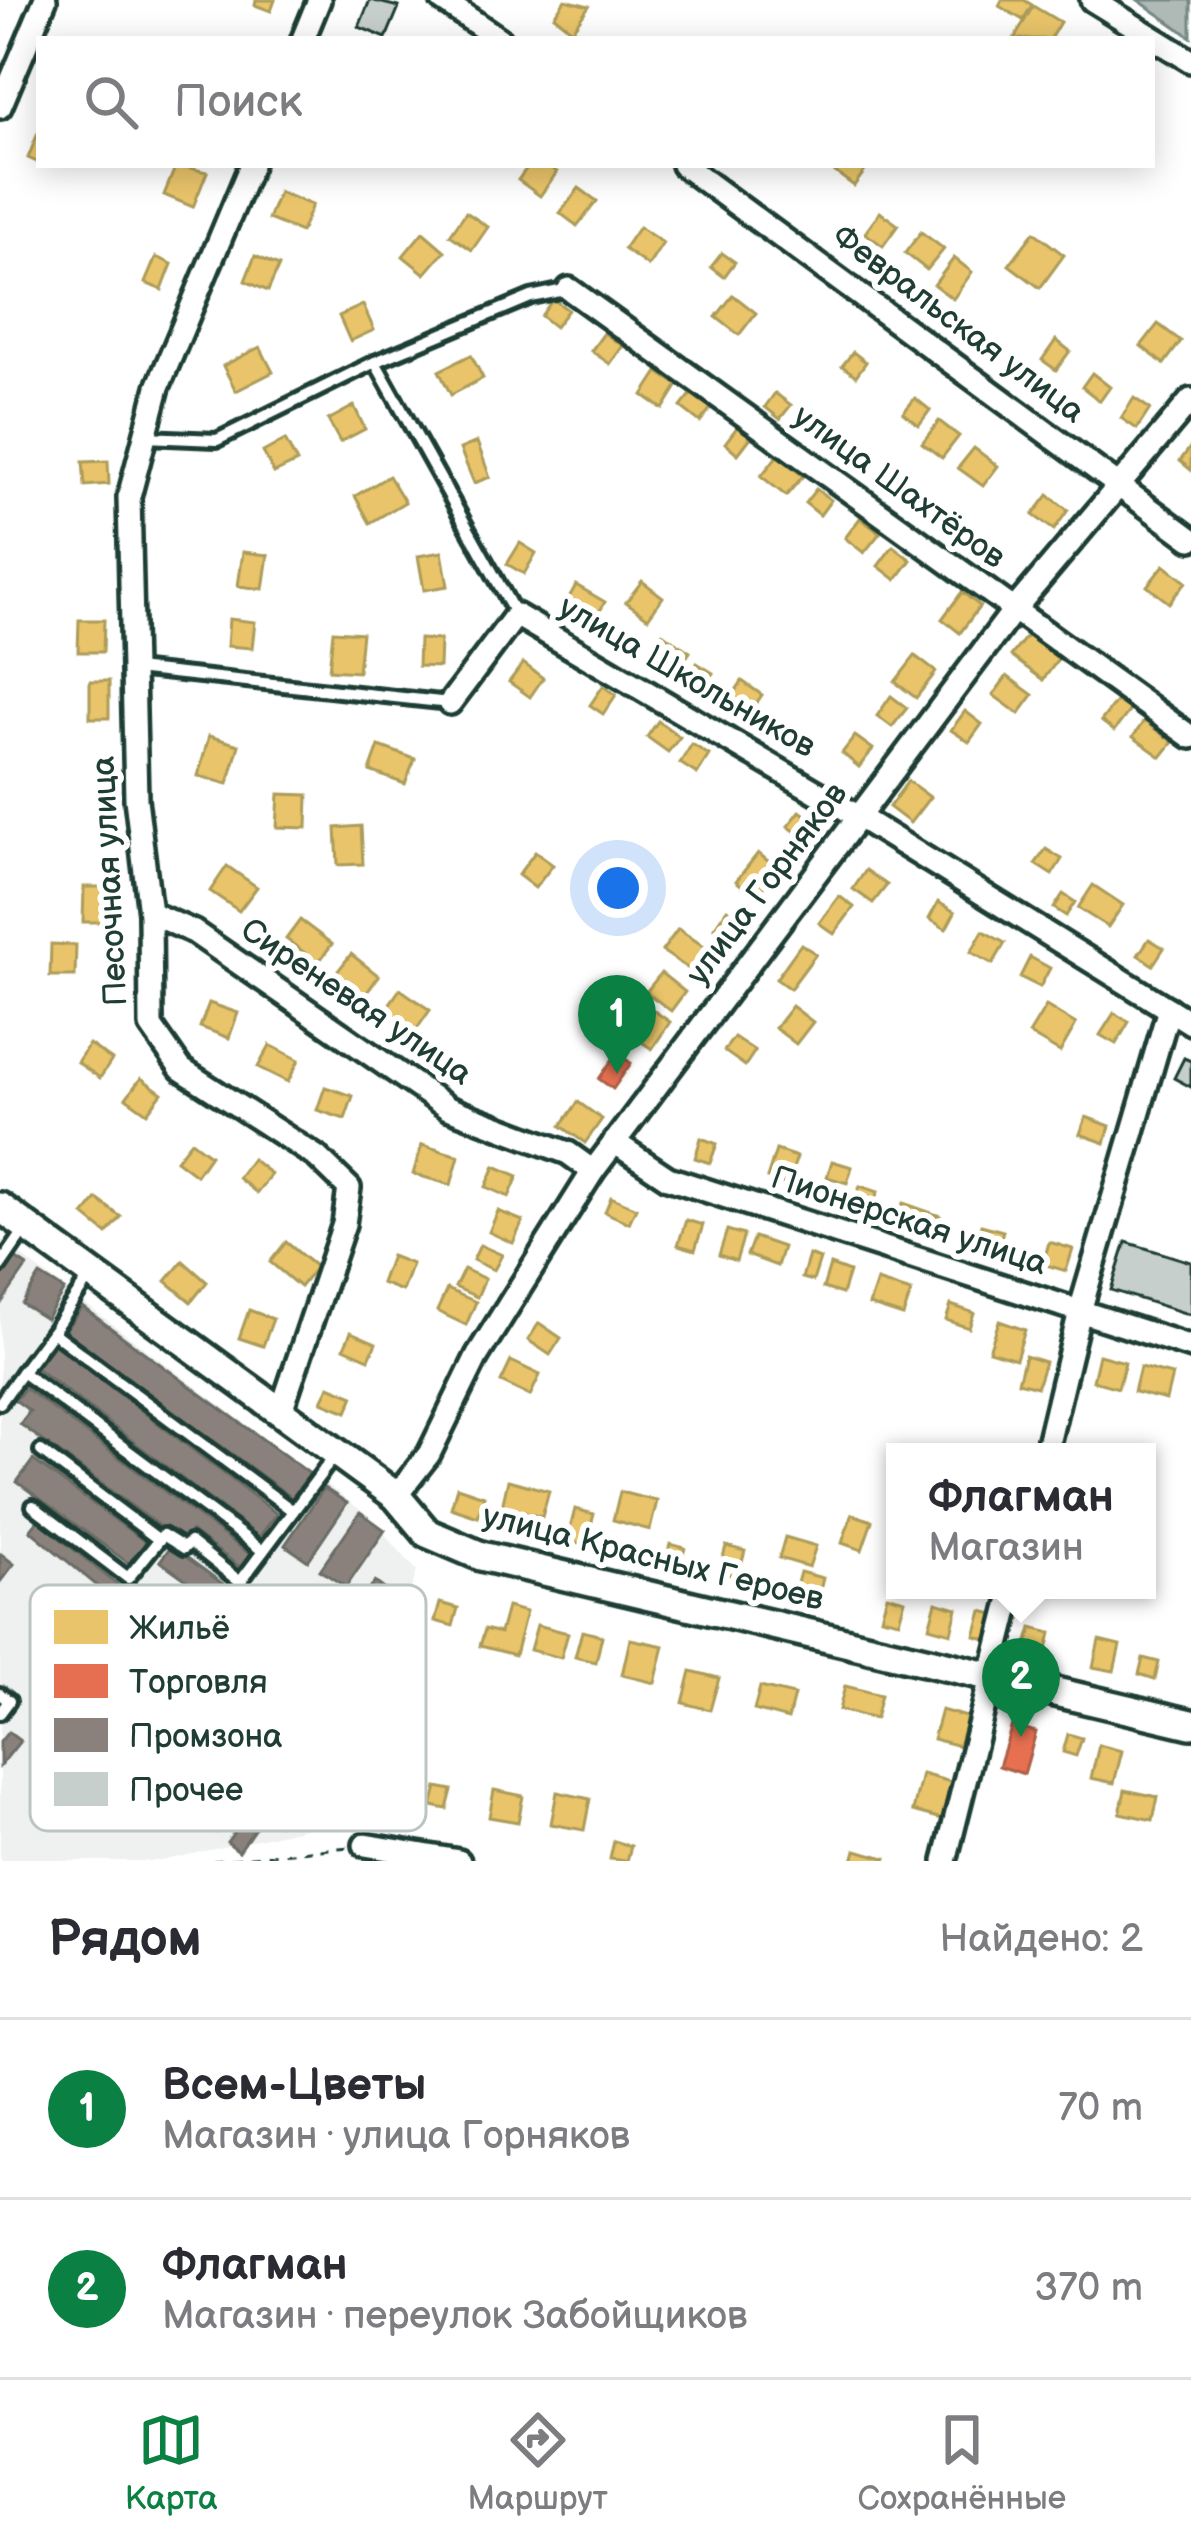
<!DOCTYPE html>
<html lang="ru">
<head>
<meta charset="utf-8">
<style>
  body { margin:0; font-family:"Balsamiq Sans",sans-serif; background:#f2f2f3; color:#2b2b33 }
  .you { position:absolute; left:618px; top:888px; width:42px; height:42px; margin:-30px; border:9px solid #fff; border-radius:50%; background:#1a73e8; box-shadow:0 0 0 18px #1a73e833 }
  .badge { display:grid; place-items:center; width:78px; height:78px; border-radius:50%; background:#0b8043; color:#fff; font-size:39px; font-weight:700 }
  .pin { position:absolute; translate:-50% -99px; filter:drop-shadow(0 3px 6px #0008) }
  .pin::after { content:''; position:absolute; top:63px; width:42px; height:36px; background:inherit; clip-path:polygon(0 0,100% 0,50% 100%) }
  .popup { position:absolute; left:886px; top:1443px; width:270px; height:156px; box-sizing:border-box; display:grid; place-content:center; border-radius:0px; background:#fff; filter:drop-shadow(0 3px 9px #0005); font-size:39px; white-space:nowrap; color:#7c7c81 }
  .popup b { font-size:45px; color:#2b2b33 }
  .popup::after { content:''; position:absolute; left:50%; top:100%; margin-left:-24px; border:24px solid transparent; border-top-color:#fff }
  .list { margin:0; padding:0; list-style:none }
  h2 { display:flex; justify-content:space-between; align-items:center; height:156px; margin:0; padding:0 48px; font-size:51px }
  h2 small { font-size:39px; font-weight:400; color:#7c7c81 }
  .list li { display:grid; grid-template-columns:78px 1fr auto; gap:36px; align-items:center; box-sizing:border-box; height:180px; padding:0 48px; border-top:3px solid #e1e1e2 }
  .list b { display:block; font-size:45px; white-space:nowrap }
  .list p { margin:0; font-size:39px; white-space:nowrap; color:#7c7c81 }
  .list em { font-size:39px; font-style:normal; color:#7c7c81 }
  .icon { flex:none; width:66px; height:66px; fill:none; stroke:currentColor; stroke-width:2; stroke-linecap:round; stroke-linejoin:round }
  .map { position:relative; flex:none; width:1191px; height:1861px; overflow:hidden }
  .search { position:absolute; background:#fff; box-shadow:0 6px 30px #0003; left:36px; right:36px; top:36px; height:132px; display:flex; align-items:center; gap:30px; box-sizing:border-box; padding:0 42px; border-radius:0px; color:#7c7c81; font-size:45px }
  .sheet { height:516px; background:#fff }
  nav { display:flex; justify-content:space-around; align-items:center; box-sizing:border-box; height:168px; border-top:3px solid #e1e1e2; background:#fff; font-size:33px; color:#7c7c81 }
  nav a { display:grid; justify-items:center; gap:6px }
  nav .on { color:#0b8043 }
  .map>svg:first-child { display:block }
</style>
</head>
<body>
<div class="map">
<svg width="1191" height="1861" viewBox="0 0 1191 1861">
  <rect width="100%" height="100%" fill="#fff"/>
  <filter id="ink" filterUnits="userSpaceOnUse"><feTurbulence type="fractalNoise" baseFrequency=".00833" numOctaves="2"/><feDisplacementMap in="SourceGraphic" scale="24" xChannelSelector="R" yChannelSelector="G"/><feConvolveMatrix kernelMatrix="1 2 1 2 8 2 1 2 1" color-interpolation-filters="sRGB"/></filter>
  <g filter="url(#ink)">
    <polygon fill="#eef1f0" points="0,1240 370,1517 417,1571 337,1821 161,1861 0,1861"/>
    <polygon fill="#afbab7" stroke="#758883" stroke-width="3" points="1138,0 1191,0 1191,37"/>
    <g fill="#e9c46a" stroke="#ac9c5a" stroke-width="3">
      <polygon points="256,0 275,0 271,11 255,5"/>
      <polygon points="565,0 589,6 572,30 554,16"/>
      <polygon points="1002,0 1024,0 1032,5 1023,20 999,6"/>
      <polygon points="1033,6 1060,22 1050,39 1014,39"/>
      <polygon points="38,133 39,133 39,163 28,158"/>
      <polygon points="176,165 207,172 193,207 164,195"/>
      <polygon points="529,165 547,165 557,172 540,196 518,180"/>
      <polygon points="840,165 862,165 867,168 854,186 835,172"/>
      <polygon points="579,188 597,201 577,226 560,213"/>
      <polygon points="279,192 312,205 301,232 268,219"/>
      <polygon points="466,212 488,227 472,250 450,235"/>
      <polygon points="880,212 898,225 883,246 865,233"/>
      <polygon points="639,227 663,243 648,266 624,249"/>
      <polygon points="423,232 445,251 425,274 403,256"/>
      <polygon points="921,232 944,249 927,270 905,253"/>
      <polygon points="1034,232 1064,255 1040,288 1009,265"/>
      <polygon points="722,253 735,262 724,277 711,267"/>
      <polygon points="255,256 279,266 268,291 245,281"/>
      <polygon points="156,257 172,264 162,290 145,283"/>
      <polygon points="954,258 972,272 953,299 934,285"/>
      <polygon points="733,295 756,313 739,335 716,317"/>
      <polygon points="553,299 568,310 555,327 541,316"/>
      <polygon points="363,305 374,330 350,341 339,316"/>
      <polygon points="1158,324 1181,341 1164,364 1141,346"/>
      <polygon points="604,333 623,346 610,364 591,351"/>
      <polygon points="1056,340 1070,351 1056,370 1042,360"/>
      <polygon points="260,347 273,372 236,391 223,366"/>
      <polygon points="853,352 866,362 856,376 842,366"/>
      <polygon points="471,355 483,378 451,395 439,371"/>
      <polygon points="658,372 678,385 663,409 643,395"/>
      <polygon points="1092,373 1110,387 1100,401 1082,387"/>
      <polygon points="693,392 712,407 700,422 681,407"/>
      <polygon points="775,393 791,405 780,419 765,407"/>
      <polygon points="915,398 930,410 919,425 903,413"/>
      <polygon points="1134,398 1150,409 1137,429 1121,418"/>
      <polygon points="354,406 365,429 340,442 328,420"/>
      <polygon points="939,421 959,436 942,458 922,443"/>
      <polygon points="741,422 755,432 738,454 725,443"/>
      <polygon points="285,440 297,462 274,473 263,452"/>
      <polygon points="477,442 490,477 474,483 460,449"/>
      <polygon points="1191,446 1191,470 1180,461"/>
      <polygon points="974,448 998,466 983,486 958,468"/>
      <polygon points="778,455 803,476 786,496 761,476"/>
      <polygon points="108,461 109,484 85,486 83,462"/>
      <polygon points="389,476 405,502 370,523 355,496"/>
      <polygon points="816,489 831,500 820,515 805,503"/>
      <polygon points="1048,495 1068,510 1054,530 1033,515"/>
      <polygon points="860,518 880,533 864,553 845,538"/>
      <polygon points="520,543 536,553 524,574 507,564"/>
      <polygon points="893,546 911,560 896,580 878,566"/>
      <polygon points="243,552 268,555 263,589 238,586"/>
      <polygon points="442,552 448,586 424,590 418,556"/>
      <polygon points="1164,565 1186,582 1169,603 1147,586"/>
      <polygon points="642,581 663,597 648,618 626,602"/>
      <polygon points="576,585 605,602 592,625 563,608"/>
      <polygon points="962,592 980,606 960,633 942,619"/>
      <polygon points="229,619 255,622 252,648 227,646"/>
      <polygon points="79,620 104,620 103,652 78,652"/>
      <polygon points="1032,629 1063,653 1043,680 1011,656"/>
      <polygon points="333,631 362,633 358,672 329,670"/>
      <polygon points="662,633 690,652 676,673 648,655"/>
      <polygon points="419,639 440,640 439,667 418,666"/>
      <polygon points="915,656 936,672 916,698 895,682"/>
      <polygon points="523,663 543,678 530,697 509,682"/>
      <polygon points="697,663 713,673 702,692 686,682"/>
      <polygon points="1007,676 1033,695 1019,714 993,695"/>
      <rect x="90" y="681" width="19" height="37"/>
      <polygon points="742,681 762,695 747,717 727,704"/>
      <polygon points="603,686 616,695 603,714 590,705"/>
      <polygon points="891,696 907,708 892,727 877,716"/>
      <polygon points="1118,699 1131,709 1114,731 1101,721"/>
      <polygon points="965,711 982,724 969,742 951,730"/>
      <polygon points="658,721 680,737 668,752 647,737"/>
      <polygon points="1144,721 1173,742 1161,757 1133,737"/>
      <polygon points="209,736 239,745 228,784 198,776"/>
      <polygon points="855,736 873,749 859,767 842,753"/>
      <polygon points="692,744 709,755 697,774 680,763"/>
      <polygon points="379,746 415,759 405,784 370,771"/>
      <polygon points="908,781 930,797 910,823 889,807"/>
      <polygon points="279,794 308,795 307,828 277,827"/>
      <polygon points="800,811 818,825 806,840 788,826"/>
      <polygon points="361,826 363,864 338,865 336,828"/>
      <polygon points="1046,849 1062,859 1052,875 1035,864"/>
      <polygon points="535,852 553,865 535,888 518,875"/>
      <polygon points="758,853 778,869 756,897 736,881"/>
      <polygon points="227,866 257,887 239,911 210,891"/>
      <polygon points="866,870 887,885 873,903 853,889"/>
      <polygon points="1093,885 1123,905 1108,927 1078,908"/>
      <polygon points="84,887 110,887 109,922 83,922"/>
      <polygon points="1063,894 1075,902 1066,916 1054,908"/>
      <polygon points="839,896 854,907 834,934 819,923"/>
      <polygon points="938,902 955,912 946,929 929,919"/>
      <polygon points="727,909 745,922 731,941 714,928"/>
      <polygon points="300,920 332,944 318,963 286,939"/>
      <polygon points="678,929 708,949 693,972 662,951"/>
      <polygon points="983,931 1005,943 993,964 971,952"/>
      <polygon points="1149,939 1164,948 1153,965 1138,955"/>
      <polygon points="51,944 76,945 75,976 50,976"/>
      <polygon points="801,944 816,954 790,989 776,979"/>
      <polygon points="351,954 379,976 363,998 334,976"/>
      <polygon points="1030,957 1050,968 1040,987 1020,977"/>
      <polygon points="661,973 685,992 671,1011 646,992"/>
      <polygon points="400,989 430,1010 414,1033 384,1012"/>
      <polygon points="209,1003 238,1013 229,1038 200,1027"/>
      <polygon points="792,1006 813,1022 796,1044 775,1028"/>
      <polygon points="1046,1006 1076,1024 1060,1052 1029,1034"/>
      <polygon points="650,1008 670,1022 652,1049 631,1035"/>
      <polygon points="1114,1013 1129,1022 1116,1044 1100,1035"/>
      <polygon points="734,1037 755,1051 745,1066 724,1051"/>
      <polygon points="89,1044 112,1060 100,1078 77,1062"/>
      <polygon points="270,1045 299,1060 288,1082 258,1067"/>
      <polygon points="141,1078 162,1093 147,1113 126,1098"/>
      <polygon points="325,1087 353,1096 345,1119 317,1110"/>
      <polygon points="578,1102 602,1119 585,1143 561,1126"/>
      <polygon points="1086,1117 1110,1126 1105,1143 1080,1134"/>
      <polygon points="701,1138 717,1144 710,1163 695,1158"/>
      <polygon points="191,1141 210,1155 196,1175 176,1160"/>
      <polygon points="422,1145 459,1156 451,1185 413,1174"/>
      <polygon points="776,1150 797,1157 787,1185 767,1178"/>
      <polygon points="252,1159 271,1174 257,1193 238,1178"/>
      <polygon points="832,1161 852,1167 847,1183 827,1177"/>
      <polygon points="495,1166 518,1176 509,1197 486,1187"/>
      <polygon points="860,1186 878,1192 870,1213 852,1207"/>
      <polygon points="611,1197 636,1208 629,1223 605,1212"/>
      <polygon points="97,1199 121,1217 107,1234 84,1215"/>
      <polygon points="903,1203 940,1216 932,1238 896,1226"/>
      <polygon points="498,1211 523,1221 513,1243 489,1232"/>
      <polygon points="686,1220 703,1225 695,1250 678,1245"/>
      <polygon points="981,1225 1003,1231 996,1253 975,1247"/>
      <polygon points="727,1230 744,1235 736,1261 719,1255"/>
      <polygon points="754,1237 783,1247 777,1266 747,1255"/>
      <polygon points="286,1242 316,1267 300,1287 270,1262"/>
      <polygon points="1049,1242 1073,1249 1066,1271 1043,1264"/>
      <polygon points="480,1245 502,1255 494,1270 473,1260"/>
      <polygon points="809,1255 820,1259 813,1281 802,1278"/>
      <polygon points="391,1256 412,1264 402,1291 381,1283"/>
      <polygon points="183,1261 207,1282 191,1302 166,1281"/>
      <polygon points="830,1265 849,1272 842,1294 823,1288"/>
      <polygon points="464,1269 485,1279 477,1297 455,1287"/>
      <polygon points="877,1281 911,1292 903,1316 869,1305"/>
      <polygon points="447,1289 476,1302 466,1325 437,1311"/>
      <polygon points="951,1305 974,1313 969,1328 946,1320"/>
      <polygon points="249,1310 273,1319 263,1346 239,1338"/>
      <polygon points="999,1321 1025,1330 1016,1359 989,1351"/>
      <polygon points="539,1323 561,1338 550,1355 528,1340"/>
      <polygon points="351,1332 376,1343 369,1359 344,1348"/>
      <polygon points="1099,1355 1125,1362 1118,1388 1093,1381"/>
      <polygon points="1025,1356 1045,1362 1037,1387 1018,1382"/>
      <polygon points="511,1361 540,1375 530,1396 501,1382"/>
      <polygon points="1140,1367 1172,1375 1166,1400 1134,1392"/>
      <polygon points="329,1386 354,1396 347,1412 322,1402"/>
      <polygon points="508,1480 549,1491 542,1517 502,1507"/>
      <polygon points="457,1487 484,1496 478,1517 451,1508"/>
      <polygon points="620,1492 657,1501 650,1530 613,1520"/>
      <polygon points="575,1509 594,1514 586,1545 567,1540"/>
      <polygon points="852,1514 872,1521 862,1550 842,1543"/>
      <polygon points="785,1537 816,1546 809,1567 779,1558"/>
      <polygon points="670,1544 685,1548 680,1564 666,1560"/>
      <polygon points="726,1546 745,1551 738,1577 719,1572"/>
      <polygon points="800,1572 823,1578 818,1599 794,1594"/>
      <polygon points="887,1595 905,1600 899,1621 881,1617"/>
      <polygon points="936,1602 957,1608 951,1633 929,1627"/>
      <polygon points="440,1603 458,1608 453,1626 435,1621"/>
      <polygon points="507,1607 526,1612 515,1655 480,1646 485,1629 500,1633"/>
      <polygon points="982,1611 999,1615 992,1641 975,1636"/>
      <polygon points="537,1625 568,1633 561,1658 530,1650"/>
      <polygon points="1032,1628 1051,1633 1047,1650 1027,1645"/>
      <polygon points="582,1631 602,1636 596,1662 575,1657"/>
      <polygon points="630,1639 664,1646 655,1683 622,1675"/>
      <polygon points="1099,1640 1120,1645 1114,1671 1093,1667"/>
      <polygon points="1143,1658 1159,1662 1155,1679 1139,1674"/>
      <polygon points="691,1671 719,1678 710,1710 683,1703"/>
      <polygon points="845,1686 881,1695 875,1719 839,1710"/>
      <polygon points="760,1687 794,1695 788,1719 754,1710"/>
      <polygon points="941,1710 967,1717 959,1746 933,1739"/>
      <polygon points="1068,1734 1082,1738 1076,1756 1063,1752"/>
      <polygon points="1099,1745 1122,1751 1114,1783 1091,1778"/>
      <polygon points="922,1774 951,1782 942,1819 913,1811"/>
      <polygon points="437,1787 452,1790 447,1809 432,1806"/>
      <polygon points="494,1790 523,1796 518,1822 489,1817"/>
      <polygon points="1125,1790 1158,1797 1153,1820 1120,1813"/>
      <polygon points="557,1792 590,1799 584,1830 551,1824"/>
      <polygon points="366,1795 410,1805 404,1828 361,1817"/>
      <polygon points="614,1841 631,1846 627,1861 610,1859"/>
      <polygon points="856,1850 886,1858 885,1861 853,1861"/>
    </g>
    <g fill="#e76f51" stroke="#ab6048" stroke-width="3">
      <polygon points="617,1053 631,1063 613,1089 599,1079"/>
      <polygon points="1012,1725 1036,1732 1024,1774 999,1766"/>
    </g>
    <g fill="#8a817c" stroke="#6a6d66" stroke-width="3">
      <polygon points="15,1258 27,1266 0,1305 0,1280"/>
      <polygon points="40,1275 64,1290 46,1319 22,1304"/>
      <polygon points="82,1307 310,1474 292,1498 64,1331"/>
      <polygon points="54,1344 277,1514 259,1537 36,1368"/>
      <polygon points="25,1388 251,1555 241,1568 191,1531 182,1543 20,1424 30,1411 15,1400"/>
      <polygon points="33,1460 147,1543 131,1565 17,1482"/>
      <polygon points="324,1488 347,1503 308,1561 285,1545"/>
      <polygon points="360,1512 385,1530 346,1587 320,1570"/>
      <polygon points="38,1520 147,1609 138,1620 30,1530"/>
      <polygon points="171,1546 241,1597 231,1612 160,1561"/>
      <polygon points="1,1554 14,1564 0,1582 0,1556"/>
      <polygon points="375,1582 387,1591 215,1832 202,1822 243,1764 230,1755 339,1601 354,1612"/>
      <polygon points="259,1611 272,1620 231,1677 218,1668"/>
      <polygon points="379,1631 392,1640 339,1714 351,1723 278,1824 265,1814 239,1851 227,1842"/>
      <polygon points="263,1656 271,1662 232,1717 224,1711"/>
      <polygon points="8,1732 20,1741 0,1766 0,1742"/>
    </g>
    <g fill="#c7cfcc" stroke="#1f3d34" stroke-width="3">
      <polygon points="370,0 399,7 386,38 359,27"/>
      <polygon points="1184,1058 1191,1061 1191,1087 1174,1078"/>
      <polygon points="1126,1242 1191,1262 1191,1315 1111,1290"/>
    </g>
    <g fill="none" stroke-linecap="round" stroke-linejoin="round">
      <defs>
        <g id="service">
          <polyline points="375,362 516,615"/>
          <polyline points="145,437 217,440 375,362 531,297 569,289"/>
          <polyline points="135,669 450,703"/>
          <polyline points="0,1266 24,1231"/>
          <polyline points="91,1275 52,1332 293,1511"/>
          <polyline points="52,1332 22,1372 263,1551"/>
          <polyline points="0,1403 22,1372"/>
          <polyline points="41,1451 159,1540"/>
          <polyline points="33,1506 128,1578 163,1535 184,1548 190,1542 240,1582 335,1455"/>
          <polyline points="0,1694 9,1701 0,1713"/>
        </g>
        <g id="minor">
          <polyline points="442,0 499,39"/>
          <polyline points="1092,0 1191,61"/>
          <polyline points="303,39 319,0"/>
          <polyline points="0,107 45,0"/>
          <polyline points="251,165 158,387 129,497 136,799 150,913 151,1026 181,1069 317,1157 349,1188 344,1224 281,1411"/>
          <polyline points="683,165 1191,539"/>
          <polyline points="569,289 1191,737"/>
          <polyline points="450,703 516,615 859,817 1191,1023"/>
          <polyline points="150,913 194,932 448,1108 568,1153 593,1171"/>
          <polyline points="614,1142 668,1178 1191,1347"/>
          <polyline points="1046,1452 1080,1311 1169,1009"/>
          <polyline points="396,1496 429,1454 477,1356 593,1171 1013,611 1191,400"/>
          <polyline points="365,1845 459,1861"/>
          <polyline points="945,1861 1013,1590"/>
        </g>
        <polyline id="secondary" points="0,1207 396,1496 427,1533 481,1556 1191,1724"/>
      </defs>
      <use href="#service" stroke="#1f3d34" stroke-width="20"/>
      <use href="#minor" stroke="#1f3d34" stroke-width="30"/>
      <use href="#secondary" stroke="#1f3d34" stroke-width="36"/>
      <polyline stroke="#1f3d34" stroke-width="3" stroke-dasharray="9 9" stroke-linecap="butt" points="213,1861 349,1847"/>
      <use href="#service" stroke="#fff" stroke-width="10"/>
      <use href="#minor" stroke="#fff" stroke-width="21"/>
      <use href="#secondary" stroke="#fff" stroke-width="27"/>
    </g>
  </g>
  <g text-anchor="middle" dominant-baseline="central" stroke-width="12" stroke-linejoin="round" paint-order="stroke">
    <g font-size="33" fill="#1f3d34" stroke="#fff">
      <text transform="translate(958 324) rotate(37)">Февральская улица</text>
      <text transform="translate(899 487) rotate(36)">улица Шахтёров</text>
      <text transform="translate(687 677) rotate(30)">улица Школьников</text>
      <text transform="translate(110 881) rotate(-93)">Песочная улица</text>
      <text transform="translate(767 884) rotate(-53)">улица Горняков</text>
      <text transform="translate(356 1002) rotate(34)">Сиреневая улица</text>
      <text transform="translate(909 1221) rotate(18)">Пионерская улица</text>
      <text transform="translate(653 1558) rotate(14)">улица Красных Героев</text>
    </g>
  </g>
  <rect x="30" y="1585" width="396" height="246" rx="18" fill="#fff" stroke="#bcc5c2" stroke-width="3"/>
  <rect x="54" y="1610" width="54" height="34" fill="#e9c46a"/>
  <rect x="54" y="1664" width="54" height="34" fill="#e76f51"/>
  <rect x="54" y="1718" width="54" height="34" fill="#8a817c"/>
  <rect x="54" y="1772" width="54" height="34" fill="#c7cfcc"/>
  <g font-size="33" fill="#1f3d34">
    <text x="129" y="1639">Жильё</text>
    <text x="129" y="1693">Торговля</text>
    <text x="129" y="1747">Промзона</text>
    <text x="129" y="1801">Прочее</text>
  </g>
</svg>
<div class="you"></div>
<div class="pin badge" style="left:617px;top:1074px">1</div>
<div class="pin badge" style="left:1021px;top:1737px">2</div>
<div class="popup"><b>Флагман</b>Магазин</div>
<div class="search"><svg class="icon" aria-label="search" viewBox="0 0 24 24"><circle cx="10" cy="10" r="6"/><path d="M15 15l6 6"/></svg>Поиск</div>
</div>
<section class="sheet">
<h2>Рядом<small>Найдено: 2</small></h2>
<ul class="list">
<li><span class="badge">1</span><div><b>Всем-Цветы</b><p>Магазин · улица Горняков</p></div><em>70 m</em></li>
<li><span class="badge">2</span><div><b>Флагман</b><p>Магазин · переулок Забойщиков</p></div><em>370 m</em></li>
</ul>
</section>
<nav>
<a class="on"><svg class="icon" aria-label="map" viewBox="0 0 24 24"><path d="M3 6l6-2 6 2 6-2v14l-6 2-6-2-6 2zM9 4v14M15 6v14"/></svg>Карта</a>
<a><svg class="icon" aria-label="directions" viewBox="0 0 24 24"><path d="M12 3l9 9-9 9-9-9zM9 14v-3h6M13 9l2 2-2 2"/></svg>Маршрут</a>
<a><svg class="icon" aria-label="saved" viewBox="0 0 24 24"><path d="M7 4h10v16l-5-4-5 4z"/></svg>Сохранённые</a>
</nav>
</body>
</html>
